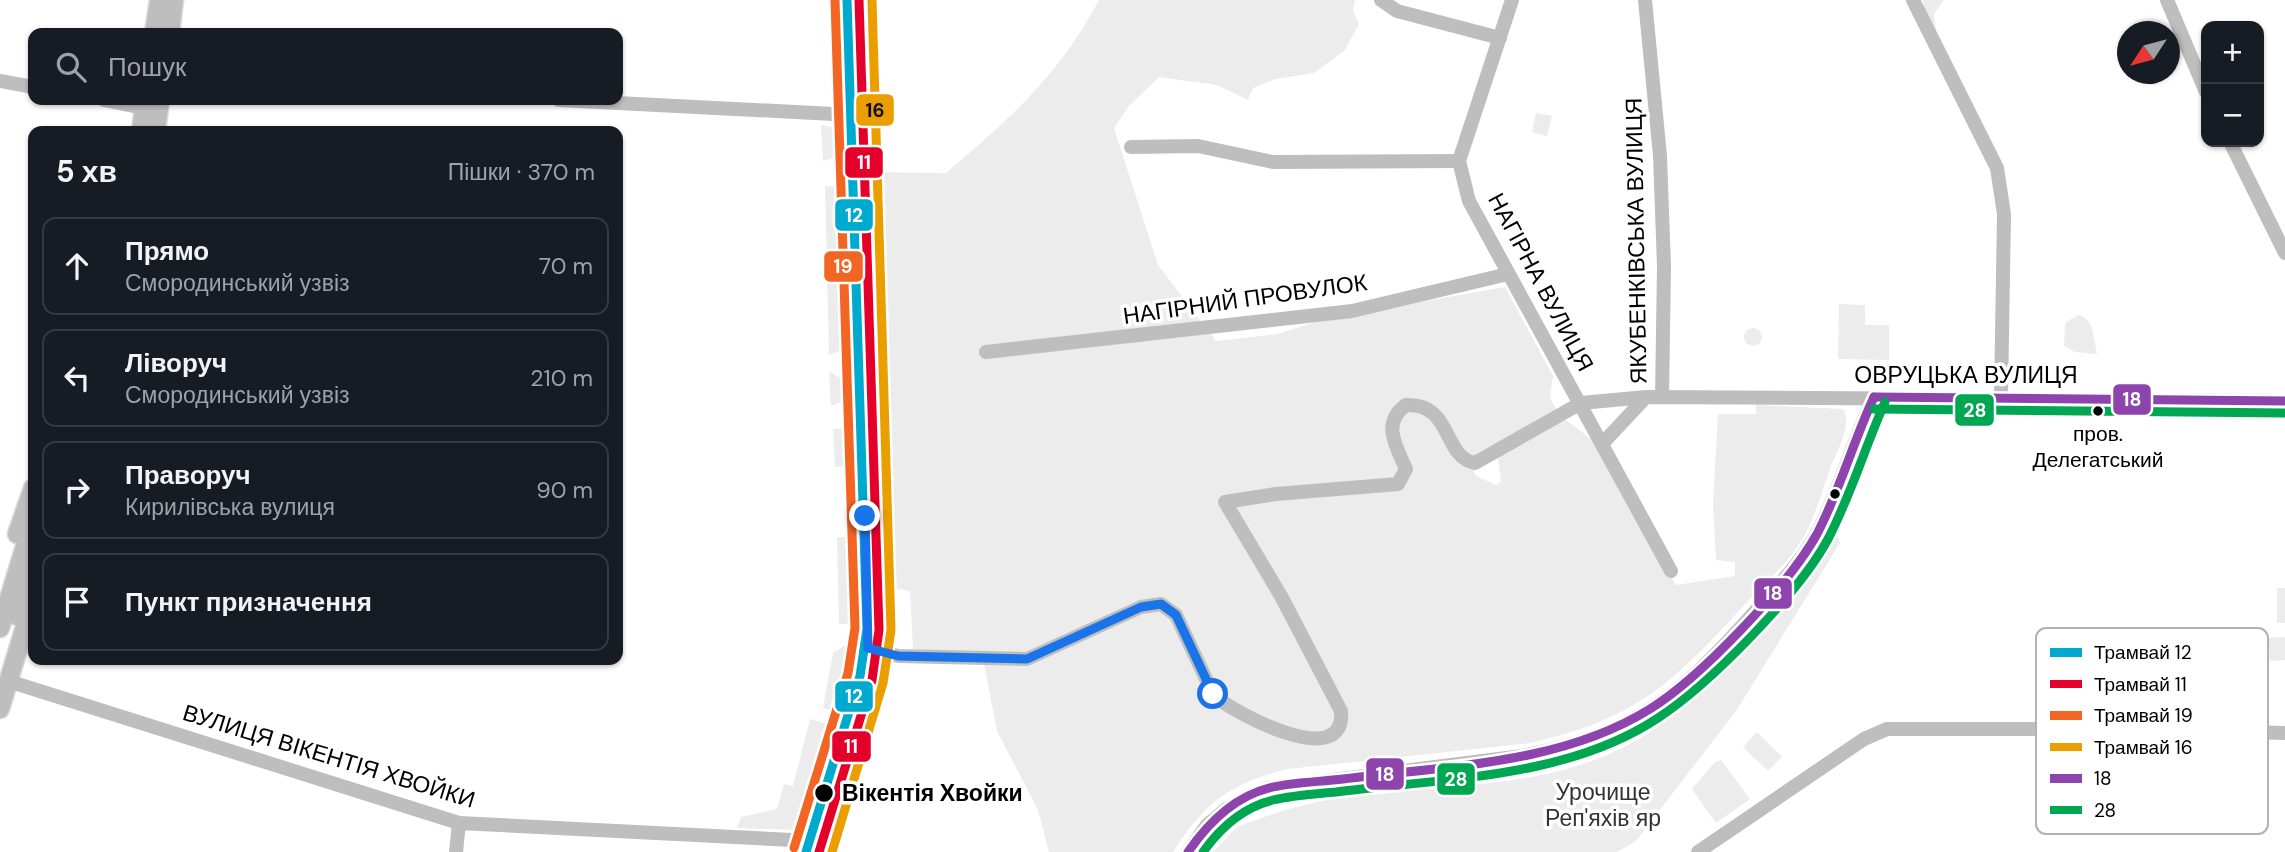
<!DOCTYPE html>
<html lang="uk">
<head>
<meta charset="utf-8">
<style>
  body { margin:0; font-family:"DM Sans",sans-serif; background:#20242c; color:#f1f3f6 }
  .controls { position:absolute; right:21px; top:21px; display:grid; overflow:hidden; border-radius:14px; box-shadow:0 2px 5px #0004 }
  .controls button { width:63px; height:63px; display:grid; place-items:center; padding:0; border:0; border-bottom:2px solid #363941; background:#171b24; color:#f1f3f6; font:35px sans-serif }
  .compass { position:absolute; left:2117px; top:21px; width:63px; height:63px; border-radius:50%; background:#171b24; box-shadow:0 2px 5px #0004; rotate:234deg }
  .stop { position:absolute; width:21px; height:21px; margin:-16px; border:5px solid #1a73e8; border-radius:50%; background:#fff }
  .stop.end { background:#1a73e8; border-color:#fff; box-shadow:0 2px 7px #0008 }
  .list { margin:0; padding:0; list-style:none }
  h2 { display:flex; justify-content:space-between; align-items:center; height:91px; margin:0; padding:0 28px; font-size:30px }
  h2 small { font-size:23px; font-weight:400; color:#9ea1a6 }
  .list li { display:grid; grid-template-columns:46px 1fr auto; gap:21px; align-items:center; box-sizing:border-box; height:98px; margin:0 14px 14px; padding:0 14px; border:2px solid #363941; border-radius:14px }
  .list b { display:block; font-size:26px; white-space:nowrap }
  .list p { margin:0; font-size:23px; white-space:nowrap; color:#9ea1a6 }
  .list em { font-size:23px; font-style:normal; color:#9ea1a6 }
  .icon { flex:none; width:38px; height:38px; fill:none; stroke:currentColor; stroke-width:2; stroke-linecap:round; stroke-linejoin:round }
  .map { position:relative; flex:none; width:2285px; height:852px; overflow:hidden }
  .search { position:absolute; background:#171b24; box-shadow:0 2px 5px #0004; left:28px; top:28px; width:595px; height:77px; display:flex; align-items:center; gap:18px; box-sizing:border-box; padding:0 24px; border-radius:14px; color:#9ea1a6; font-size:26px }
  .panel { position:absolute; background:#171b24; box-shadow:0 2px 5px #0004; left:28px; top:126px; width:595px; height:539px; border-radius:14px }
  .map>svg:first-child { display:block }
</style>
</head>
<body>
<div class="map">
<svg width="2285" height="852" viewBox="0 0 2285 852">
  <rect width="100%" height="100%" fill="#fff"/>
  <g fill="#ececec" fill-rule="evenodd">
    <path d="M 1099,0 L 1355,0 L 1353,10 L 1359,24 L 1344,51 L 1314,73 L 1276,79 L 1253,88 L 1248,100 L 1217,85 L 1159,77 L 1129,106 L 1114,128 L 1158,265 L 1216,341 L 1278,334 L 1324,319 L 1505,287 L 1553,376 L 1550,397 L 1562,421 L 1566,420 L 1595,442 L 1676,585 L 1735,576 L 1735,562 L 1716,560 L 1713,503 L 1718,414 L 1756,414 L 1756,405 L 1843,409 C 1853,424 1836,453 1830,469 C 1822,491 1815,517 1803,538 C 1789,562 1766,582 1747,602 C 1675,681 1638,719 1530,743 L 1288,769 C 1231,783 1205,802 1173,852 L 1049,852 L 1038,810 L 997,731 L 982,654 L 913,649 L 910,591 L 890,588 L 872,172 L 946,173 C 1010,119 1059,75 1099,0 ZM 1498,458 L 1501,482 L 1496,485 L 1476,476 L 1473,470 Z"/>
    <polygon points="1923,0 1944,0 1934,14 1936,33 1924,8"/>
    <polygon points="1536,113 1552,116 1547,136 1532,132"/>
    <polygon points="821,125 839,129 840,156 823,161"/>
    <polygon points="825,186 840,187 843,349 829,355"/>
    <polygon points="1839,304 1865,305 1865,325 1889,325 1889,360 1838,359"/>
    <path d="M 2078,315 C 2094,318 2094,340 2097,354 L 2075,352 L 2064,346 L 2065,323 Z"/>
    <circle cx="1753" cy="337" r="9"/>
    <polygon points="829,371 847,382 847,400 831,406"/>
    <polygon points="847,428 848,466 835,467 833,429"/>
    <path d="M 1835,527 L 1840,543 L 1736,711 L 1636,841 L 1617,852 L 1213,852 C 1220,845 1227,836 1235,829 C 1243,823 1255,821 1264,817 C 1348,786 1439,793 1525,778 C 1637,759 1688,711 1759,628 C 1788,595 1815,566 1835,527 Z"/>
    <polygon points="837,537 850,537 852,624 839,624"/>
    <rect x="2277" y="588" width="8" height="35"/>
    <polygon points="2285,637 2285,660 2270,661 2268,638"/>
    <polygon points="844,646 857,650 837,713 823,708 833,653"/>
    <polygon points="810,719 830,725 796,830 737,828 741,817 777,809 784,784 793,786"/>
    <polygon points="1757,732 1782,757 1768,771 1743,747"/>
    <polygon points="1721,760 1750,799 1716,823 1692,789 1715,762"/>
  </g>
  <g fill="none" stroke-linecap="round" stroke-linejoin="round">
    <defs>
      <g id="major">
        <polyline points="154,33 159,0"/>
        <polyline points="170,33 174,0"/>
        <polyline points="141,131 145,100"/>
        <polyline points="156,131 160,100"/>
        <polyline points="17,534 33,488"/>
        <polyline points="17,616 33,562"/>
        <polyline points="0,628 33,520"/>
        <polyline points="0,709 33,600"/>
        <polyline points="809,852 866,663 869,630 850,0"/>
      </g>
    </defs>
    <use href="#major" stroke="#dbdbdb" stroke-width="21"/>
    <g stroke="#bebebe" stroke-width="14">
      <polyline points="1381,0 1397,11 1500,38"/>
      <polyline points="1512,0 1459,161 1469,201 1671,571"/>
      <polyline points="1645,0 1660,156 1664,266 1662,397"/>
      <polyline points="1913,0 1997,168 2004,214 2001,397"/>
      <polyline points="2167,0 2206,92"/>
      <polyline points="0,81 33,87"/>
      <polyline points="104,100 143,108"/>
      <polyline points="559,100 853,115"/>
      <polyline points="2230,142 2285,253"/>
      <polyline points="1131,147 1198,146 1273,162 1459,161"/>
      <polyline points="986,352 1352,311 1508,274"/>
      <polyline points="1602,444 1646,397"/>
      <path d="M 868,648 L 898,656 L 1027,659 L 1141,607 L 1161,604 L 1176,615 L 1213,694 C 1232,713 1347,773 1341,711 L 1281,596 L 1225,502 L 1276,494 L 1398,484 L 1406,469 C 1396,446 1381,423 1406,405 C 1453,403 1442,457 1475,463 L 1581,403 L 1646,397 L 2285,401"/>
      <polyline points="8,681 459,823 812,841"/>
      <polyline points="456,852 459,823"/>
      <path d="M 1188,852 L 1207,825 L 1226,809 L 1268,788 L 1522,756 C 1634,734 1678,698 1753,614 C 1775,589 1799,565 1816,535 C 1840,491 1852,442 1874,397"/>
      <polyline points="1698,852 1864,739 1887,729 2138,729 2285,733"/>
    </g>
    <use href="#major" stroke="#bebebe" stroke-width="18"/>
    <defs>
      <g id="bus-1">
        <polyline points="1874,397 2285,401"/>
        <path d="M 1188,852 C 1208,823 1234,797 1269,788 C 1292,782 1319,782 1343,779 C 1445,766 1560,765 1650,709 C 1700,678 1788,586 1817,534 C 1840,490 1853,442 1874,397"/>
      </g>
      <g id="bus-2">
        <polyline points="1874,409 2285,413"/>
        <path d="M 1203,852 C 1220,828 1244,807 1273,800 C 1294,795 1316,794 1336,792 C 1443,778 1566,779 1658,718 C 1710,684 1799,593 1828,539 C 1851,495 1865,447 1885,402"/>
      </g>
    </defs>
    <use href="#bus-1" stroke="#fff" stroke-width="14"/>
    <use href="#bus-2" stroke="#fff" stroke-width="14"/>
    <use href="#bus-1" stroke="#8e44ad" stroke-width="9"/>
    <use href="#bus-2" stroke="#00a651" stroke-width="9"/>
    <defs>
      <polyline id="tram-1" points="806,852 860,676 867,629 847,0"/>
      <polyline id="tram-2" points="819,852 872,680 879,630 859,0"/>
      <polyline id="tram-3" points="794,848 848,673 855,628 835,0"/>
      <polyline id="tram-4" points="832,852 883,683 891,630 872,0"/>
    </defs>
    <use href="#tram-1" stroke="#fff" stroke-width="14"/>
    <use href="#tram-2" stroke="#fff" stroke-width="14"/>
    <use href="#tram-3" stroke="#fff" stroke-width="14"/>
    <use href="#tram-4" stroke="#fff" stroke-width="14"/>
    <use href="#tram-1" stroke="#00a9ce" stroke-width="9"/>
    <use href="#tram-2" stroke="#e4002b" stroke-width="9"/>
    <use href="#tram-3" stroke="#f26522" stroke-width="9"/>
    <use href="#tram-4" stroke="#eb9e00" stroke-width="9"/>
  </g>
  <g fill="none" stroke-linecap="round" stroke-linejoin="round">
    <polyline stroke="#1a73e8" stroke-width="9" points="865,516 868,648 898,656 1027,659 1141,607 1161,604 1176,615 1213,694"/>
  </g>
  <g fill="#000" stroke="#fff" stroke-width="2.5">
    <circle cx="2098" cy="411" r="6"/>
    <circle cx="1835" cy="494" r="6"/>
    <circle cx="824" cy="793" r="10"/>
  </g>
  <g text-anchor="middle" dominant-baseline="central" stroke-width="7" stroke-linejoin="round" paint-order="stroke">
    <g font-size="21" fill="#000" stroke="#fff">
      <text x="2098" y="434">пров.<tspan x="2098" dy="26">Делегатський</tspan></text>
    </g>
    <g font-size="23" fill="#000" stroke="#fff">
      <text transform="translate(1636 241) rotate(-91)">ЯКУБЕНКІВСЬКА ВУЛИЦЯ</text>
      <text transform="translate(1541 282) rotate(62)">НАГІРНА ВУЛИЦЯ</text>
      <text transform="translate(1245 299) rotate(-8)">НАГІРНИЙ ПРОВУЛОК</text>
      <text x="1966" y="375">ОВРУЦЬКА ВУЛИЦЯ</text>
      <text transform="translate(329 756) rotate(17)">ВУЛИЦЯ ВІКЕНТІЯ ХВОЙКИ</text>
    </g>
    <g font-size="23" fill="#333" stroke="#fff">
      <text x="1603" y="792">Урочище<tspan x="1603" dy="26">Реп'яхів яр</tspan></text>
    </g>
    <g font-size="23" font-weight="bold" fill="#000" stroke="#fff" text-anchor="start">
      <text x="842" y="793">Вікентія Хвойки</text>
    </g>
  </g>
  <rect x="2036" y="628" width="232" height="206" rx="10" fill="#fff" stroke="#b2b2b2" stroke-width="2"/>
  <rect x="2050" y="648" width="32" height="9" fill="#00a9ce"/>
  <rect x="2050" y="680" width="32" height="8" fill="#e4002b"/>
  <rect x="2050" y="711" width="32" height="9" fill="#f26522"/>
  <rect x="2050" y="743" width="32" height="8" fill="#eb9e00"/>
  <rect x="2050" y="774" width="32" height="9" fill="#8e44ad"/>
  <rect x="2050" y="806" width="32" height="8" fill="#00a651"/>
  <g font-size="19" fill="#000">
    <text x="2094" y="659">Трамвай 12</text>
    <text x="2094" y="691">Трамвай 11</text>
    <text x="2094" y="722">Трамвай 19</text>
    <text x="2094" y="754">Трамвай 16</text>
    <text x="2094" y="785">18</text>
    <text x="2094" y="817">28</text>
  </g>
  <g stroke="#fff" stroke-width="2.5">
    <rect x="855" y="93" width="40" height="34" rx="7" fill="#eb9e00"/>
    <rect x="844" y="146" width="40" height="33" rx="7" fill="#e4002b"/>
    <rect x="834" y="198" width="40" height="34" rx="7" fill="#00a9ce"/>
    <rect x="823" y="250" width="41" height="33" rx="7" fill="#f26522"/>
    <rect x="2112" y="383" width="40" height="33" rx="7" fill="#8e44ad"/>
    <rect x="1954" y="393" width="41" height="34" rx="7" fill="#00a651"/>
    <rect x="1753" y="577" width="40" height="33" rx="7" fill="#8e44ad"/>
    <rect x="834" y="680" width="40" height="33" rx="7" fill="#00a9ce"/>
    <rect x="831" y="730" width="41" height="33" rx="7" fill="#e4002b"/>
    <rect x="1365" y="757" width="40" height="34" rx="7" fill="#8e44ad"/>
    <rect x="1436" y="762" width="40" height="34" rx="7" fill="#00a651"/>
  </g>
  <g font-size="19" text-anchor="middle" font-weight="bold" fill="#fff">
    <text x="864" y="169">11</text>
    <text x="854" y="222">12</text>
    <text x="843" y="273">19</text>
    <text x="2132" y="406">18</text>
    <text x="1975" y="417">28</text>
    <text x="1773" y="600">18</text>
    <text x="854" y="703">12</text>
    <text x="851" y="753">11</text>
    <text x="1385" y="781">18</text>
    <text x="1456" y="786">28</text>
  </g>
  <g font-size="19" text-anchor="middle" font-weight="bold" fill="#111">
    <text x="875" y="117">16</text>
  </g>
</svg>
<div class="controls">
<button>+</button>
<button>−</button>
</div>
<svg class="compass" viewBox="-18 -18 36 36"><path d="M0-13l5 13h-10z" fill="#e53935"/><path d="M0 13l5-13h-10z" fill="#9ea1a6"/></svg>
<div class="stop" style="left:1213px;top:694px"></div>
<div class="stop end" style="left:865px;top:516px"></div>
<div class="search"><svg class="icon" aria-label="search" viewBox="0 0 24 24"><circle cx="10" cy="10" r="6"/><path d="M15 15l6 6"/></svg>Пошук</div>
<section class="panel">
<h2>5 хв<small>Пішки · 370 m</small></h2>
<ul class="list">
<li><svg class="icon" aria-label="ahead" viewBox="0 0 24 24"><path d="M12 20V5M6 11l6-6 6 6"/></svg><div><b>Прямо</b><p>Смородинський узвіз</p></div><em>70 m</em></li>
<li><svg class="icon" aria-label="left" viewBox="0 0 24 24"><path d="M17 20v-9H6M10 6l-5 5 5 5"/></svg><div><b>Ліворуч</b><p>Смородинський узвіз</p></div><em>210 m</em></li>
<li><svg class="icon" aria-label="right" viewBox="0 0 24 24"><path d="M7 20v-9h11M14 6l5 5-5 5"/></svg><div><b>Праворуч</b><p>Кирилівська вулиця</p></div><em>90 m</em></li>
<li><svg class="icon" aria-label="arrive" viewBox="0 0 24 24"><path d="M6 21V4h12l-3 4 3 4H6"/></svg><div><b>Пункт призначення</b></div></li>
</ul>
</section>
</div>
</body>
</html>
